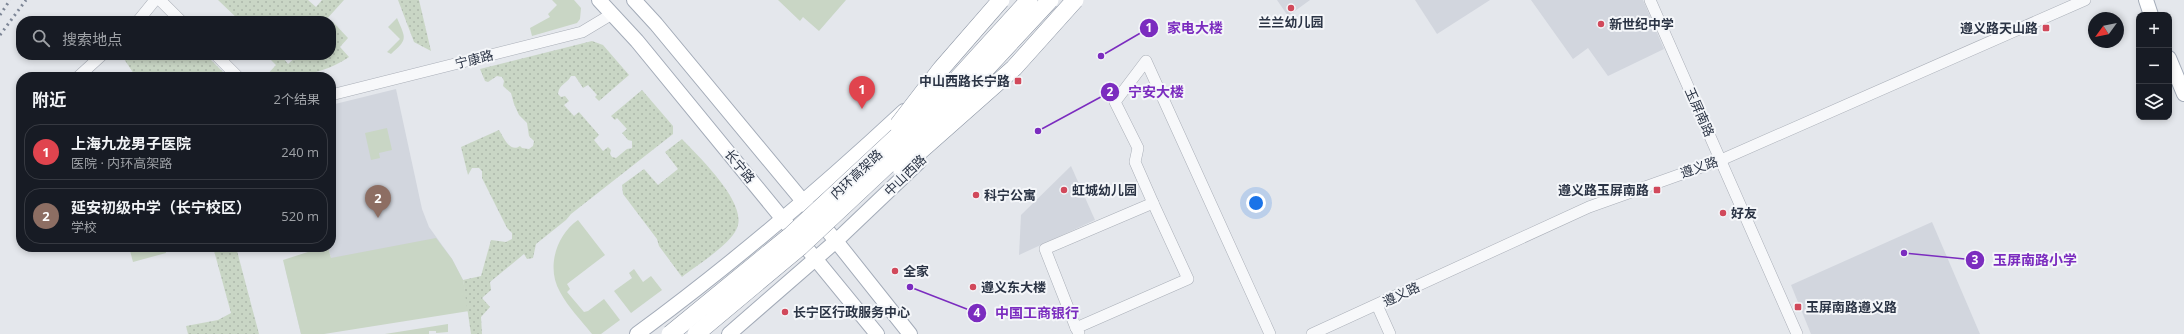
<!DOCTYPE html>
<html lang="zh">
<head>
<meta charset="utf-8">
<style>
  body { margin:0; font-family:"Open Sans","Noto Sans SC",sans-serif; background:#20242c; color:#f1f3f6 }
  .controls { position:absolute; right:12px; top:12px; display:grid; overflow:hidden; border-radius:8px; box-shadow:0 2px 6px #0003 }
  .controls button { width:36px; height:36px; display:grid; place-items:center; padding:0; border:0; border-bottom:1px solid #363941; background:#171b24; color:#f1f3f6; font:20px sans-serif }
  .compass { position:absolute; left:2088px; top:12px; width:36px; height:36px; border-radius:50%; background:#171b24; box-shadow:0 2px 6px #0003; rotate:237deg }
  .you { position:absolute; left:1256px; top:203px; width:14px; height:14px; margin:-10px; border:3px solid #fff; border-radius:50%; background:#1a73e8; box-shadow:0 0 0 6px #1a73e833 }
  .badge { display:grid; place-items:center; width:26px; height:26px; border-radius:50%; background:#d1495b; color:#fff; font-size:13px; font-weight:700 }
  .pin { position:absolute; translate:-50% -33px; filter:drop-shadow(0 1px 2px #0008) }
  .pin::after { content:''; position:absolute; top:21px; width:14px; height:12px; background:inherit; clip-path:polygon(0 0,100% 0,50% 100%) }
  .list { margin:0; padding:0; list-style:none }
  h2 { display:flex; justify-content:space-between; align-items:center; height:52px; margin:0; padding:0 16px; font-size:17px }
  h2 small { font-size:13px; font-weight:400; color:#9ea1a6 }
  .list li { display:grid; grid-template-columns:26px 1fr auto; gap:12px; align-items:center; box-sizing:border-box; height:56px; margin:0 8px 8px; padding:0 8px; border:1px solid #363941; border-radius:16px }
  .list b { display:block; font-size:15px; white-space:nowrap }
  .list p { margin:0; font-size:13px; white-space:nowrap; color:#9ea1a6 }
  .list em { font-size:13px; font-style:normal; color:#9ea1a6 }
  .icon { flex:none; width:22px; height:22px; fill:none; stroke:currentColor; stroke-width:2; stroke-linecap:round; stroke-linejoin:round }
  .map { position:relative; flex:none; width:2184px; height:334px; overflow:hidden }
  .search { position:absolute; background:#171b24; box-shadow:0 2px 6px #0003; left:16px; top:16px; width:320px; height:44px; display:flex; align-items:center; gap:10px; box-sizing:border-box; padding:0 14px; border-radius:16px; color:#9ea1a6; font-size:15px }
  .panel { position:absolute; background:#171b24; box-shadow:0 2px 6px #0003; left:16px; top:72px; width:320px; height:180px; border-radius:16px }
  .map>svg:first-child { display:block }
</style>
</head>
<body>
<div class="map">
<svg width="2184" height="334" viewBox="0 0 2184 334">
  <defs>
    <pattern id="park-dots" width="8" height="8" patternUnits="userSpaceOnUse"><rect width="8" height="8" fill="#c9d6c5"/><path d="M2 2h.1M6 6h.1" fill="none" stroke="#adb8ab" stroke-width="1.8" stroke-linecap="round"/></pattern>
  </defs>
  <rect width="100%" height="100%" fill="#e4e7ec"/>
  <g fill="#d2d6de">
    <polygon points="1277,0 1310,0 1288,16"/>
    <polygon points="1415,0 1490,0 1437,34"/>
    <polygon points="1531,0 1643,0 1664,49 1608,76 1588,48 1573,59"/>
    <polygon points="396,89 422,209 429,227 452,259 463,280 301,334 285,267 331,258 328,247 331,247 331,105"/>
    <polygon points="1071,166 1095,220 1019,255 1021,215"/>
    <polygon points="1932,222 1980,334 1811,334 1791,285"/>
  </g>
  <g fill="#c9d6c5">
    <polygon points="552,0 574,0 581,8 580,19 577,23 532,36 530,28 550,17 548,14 557,5"/>
    <polygon points="778,0 846,0 819,31 803,17 800,21"/>
    <path d="M 397,18 C 406,39 408,39 391,54 L 387,52 L 400,39 L 388,27 Z"/>
    <polygon points="387,128 392,150 379,153 380,158 371,160 365,133"/>
    <path d="M 578,220 L 605,255 L 567,284 L 570,289 L 567,292 L 584,312 L 588,311 L 604,299 L 620,320 L 601,334 L 592,334 C 581,320 568,307 560,292 C 546,268 556,235 578,220 Z"/>
    <polygon points="436,238 452,259 463,280 469,311 324,334 301,334 283,260 311,251 310,247 328,247 331,258"/>
    <polygon points="129,247 165,247 166,253 133,262"/>
    <polygon points="634,269 643,282 651,276 662,290 631,313 614,291 632,278 629,273"/>
    <polygon points="448,324 448,332 436,333 436,331 429,331 429,334 385,334"/>
  </g>
  <g fill="url(#park-dots)">
    <polygon points="218,0 308,0 316,7 322,0 344,0 325,21 240,21"/>
    <polygon points="398,0 419,0 431,51 414,42"/>
    <path d="M 332,21 L 348,38 L 340,47 L 349,57 C 322,75 297,77 265,77 L 276,65 L 266,55 L 281,55 L 288,64 L 298,55 L 331,55 Z"/>
    <path d="M 592,41 L 603,45 L 629,75 L 599,101 L 595,97 L 597,95 L 588,85 L 583,88 L 575,76 L 571,76 C 567,84 559,84 558,94 L 561,97 L 565,96 L 569,101 L 564,105 L 574,116 L 579,112 L 599,135 L 594,140 L 603,151 L 608,147 L 611,150 L 610,154 L 612,157 L 616,158 L 627,149 L 632,148 L 632,141 L 628,140 L 622,133 L 627,129 L 617,118 L 615,120 L 611,116 L 642,90 L 673,126 L 673,134 L 571,214 L 566,220 L 536,244 L 533,258 L 527,259 L 524,254 L 490,282 L 491,290 L 482,298 L 490,307 L 481,317 L 482,334 L 471,334 L 463,280 L 481,276 L 491,240 L 506,242 L 512,239 L 512,233 L 507,228 L 482,178 L 482,171 L 479,168 L 472,168 L 468,175 L 461,147 L 499,130 C 504,138 510,153 520,146 L 522,148 L 529,149 L 533,146 L 534,141 L 529,136 L 527,123 L 519,115 L 514,104 L 511,93 L 503,86 L 504,81 L 502,77 L 497,76 L 488,82 L 485,81 L 480,69 Z"/>
    <polygon points="128,55 206,55 228,77 136,77 124,59"/>
    <path d="M 682,139 C 698,156 748,203 737,228 C 730,245 697,265 682,277 L 659,246 L 657,239 L 623,194 L 622,185 L 644,169 L 658,185 L 678,169 L 665,152 Z"/>
    <polygon points="213,247 236,247 259,334 188,334 186,326 218,320 231,313"/>
  </g>
  <g fill="none" stroke-linecap="round" stroke-linejoin="round">
    <defs>
      <g id="minor">
        <polyline points="160,0 181,21"/>
        <polyline points="1650,0 1797,334"/>
        <polyline points="138,21 155,0"/>
        <polyline points="216,55 238,77"/>
        <polyline points="78,77 102,55"/>
        <polyline points="331,95 582,32 612,14"/>
        <polyline points="1377,305 1390,334"/>
        <polyline points="1076,328 1045,249 1153,203 1135,162 1138,148 1115,102 1146,61 1270,334"/>
        <polyline points="1079,333 1076,328 1188,279 1153,203"/>
        <polyline points="1312,334 1589,207 1721,160 2085,0"/>
      </g>
      <g id="major">
        <polyline points="599,0 637,41 877,334"/>
        <polyline points="634,0 656,24 836,241 910,334"/>
        <polyline points="2146,0 2151,15"/>
        <polyline points="2169,58 2184,94"/>
        <path d="M 637,334 C 731,265 819,190 904,111"/>
        <polyline points="729,334 836,241 919,162"/>
      </g>
    </defs>
    <use href="#minor" stroke="#a9aeb7" stroke-width="12"/>
    <use href="#major" stroke="#a3abb8" stroke-width="16"/>
    <use href="#minor" stroke="#f7f8fa" stroke-width="11"/>
    <use href="#major" stroke="#fff" stroke-width="14"/>
    <g stroke="#7d8696" stroke-width="3" stroke-dasharray="2 4" stroke-linecap="butt">
      <polyline points="0,15 10,0"/>
      <polyline points="0,35 26,0"/>
    </g>
    <defs>
      <g id="highway-bridge">
        <polyline points="898,125 941,69 1001,0"/>
        <polyline points="901,168 1014,68 1075,0"/>
        <polyline points="670,334 791,235 949,88 1029,0"/>
        <polyline points="696,334 800,247 958,99 1050,0"/>
      </g>
    </defs>
    <use href="#highway-bridge" stroke="#8b94a3" stroke-width="18" stroke-linecap="butt"/>
    <use href="#highway-bridge" stroke="#fff" stroke-width="17"/>
  </g>
  <g fill="#d1495b" stroke="#f4f6f9" stroke-width="1.5">
    <circle cx="1291" cy="8" r="4"/>
    <circle cx="1601" cy="24" r="4"/>
    <rect x="2042" y="24" width="8" height="8" rx="2"/>
    <rect x="1014" y="77" width="8" height="8" rx="2"/>
    <circle cx="1064" cy="190" r="4"/>
    <rect x="1653" y="186" width="8" height="8" rx="2"/>
    <circle cx="976" cy="195" r="4"/>
    <circle cx="1723" cy="213" r="4"/>
    <circle cx="895" cy="271" r="4"/>
    <circle cx="973" cy="287" r="4"/>
    <rect x="1794" y="303" width="8" height="8" rx="2"/>
    <circle cx="785" cy="312" r="4"/>
  </g>
  <g text-anchor="middle" dominant-baseline="central" stroke-width="4" stroke-linejoin="round" paint-order="stroke">
    <g font-size="13" font-weight="bold" fill="#2b3445" stroke="#f4f6f9" text-anchor="start">
      <text x="1291" y="22" text-anchor="middle">兰兰幼儿园</text>
      <text x="1609" y="24">新世纪中学</text>
      <text x="2038" y="28" text-anchor="end">遵义路天山路</text>
      <text x="1010" y="81" text-anchor="end">中山西路长宁路</text>
      <text x="1072" y="190">虹城幼儿园</text>
      <text x="1649" y="190" text-anchor="end">遵义路玉屏南路</text>
      <text x="984" y="195">科宁公寓</text>
      <text x="1731" y="213">好友</text>
      <text x="903" y="271">全家</text>
      <text x="981" y="287">遵义东大楼</text>
      <text x="1806" y="307">玉屏南路遵义路</text>
      <text x="793" y="312">长宁区行政服务中心</text>
    </g>
    <g font-size="13" fill="#2b3445" stroke="#f4f6f9">
      <text transform="translate(474 59) rotate(-14)">宁康路</text>
      <text transform="translate(1700 112) rotate(66)">玉屏南路</text>
      <text transform="translate(740 166) rotate(50)">长宁路</text>
      <text transform="translate(1699 167) rotate(-19)">遵义路</text>
      <text transform="translate(856 174) rotate(-43)">内环高架路</text>
      <text transform="translate(905 175) rotate(-44)">中山西路</text>
      <text transform="translate(1401 294) rotate(-25)">遵义路</text>
    </g>
  </g>
  <path fill="none" stroke="#7b2cbf" stroke-width="1.5" d="M1101 56L1149 28M1038 131L1110 92M1904 253L1975 260M910 287L977 313"/>
  <g fill="#7b2cbf" stroke="#f4f6f9" stroke-width="1.5">
    <circle cx="1101" cy="56" r="4"/>
    <circle cx="1038" cy="131" r="4"/>
    <circle cx="1904" cy="253" r="4"/>
    <circle cx="910" cy="287" r="4"/>
    <circle cx="1149" cy="28" r="10"/>
    <circle cx="1110" cy="92" r="10"/>
    <circle cx="1975" cy="260" r="10"/>
    <circle cx="977" cy="313" r="10"/>
  </g>
  <g font-size="12" text-anchor="middle" font-weight="bold" fill="#fff">
    <text x="1149" y="32">1</text>
    <text x="1110" y="96">2</text>
    <text x="1975" y="264">3</text>
    <text x="977" y="317">4</text>
  </g>
  <g font-size="14" text-anchor="middle" font-weight="bold" fill="#7b2cbf" stroke="#f4f6f9" stroke-width="4" stroke-linejoin="round" paint-order="stroke">
    <text x="1195" y="33">家电大楼</text>
    <text x="1156" y="97">宁安大楼</text>
    <text x="2035" y="265">玉屏南路小学</text>
    <text x="1037" y="318">中国工商银行</text>
  </g>
</svg>
<div class="controls">
<button>+</button>
<button>−</button>
<button><svg class="icon" aria-label="layers" viewBox="0 0 24 24"><path d="M12 4l9 5-9 5-9-5zM3 14l9 5 9-5"/></svg></button>
</div>
<svg class="compass" viewBox="-18 -18 36 36"><path d="M0-13l5 13h-10z" fill="#e53935"/><path d="M0 13l5-13h-10z" fill="#9ea1a6"/></svg>
<div class="you"></div>
<div class="pin badge" style="left:862px;top:109px;background:#e0444e">1</div>
<div class="pin badge" style="left:378px;top:218px;background:#8d6e63">2</div>
<div class="search"><svg class="icon" aria-label="search" viewBox="0 0 24 24"><circle cx="10" cy="10" r="6"/><path d="M15 15l6 6"/></svg>搜索地点</div>
<section class="panel">
<h2>附近<small>2个结果</small></h2>
<ul class="list">
<li><span class="badge" style="background:#e0444e">1</span><div><b>上海九龙男子医院</b><p>医院 · 内环高架路</p></div><em>240 m</em></li>
<li><span class="badge" style="background:#8d6e63">2</span><div><b>延安初级中学（长宁校区）</b><p>学校</p></div><em>520 m</em></li>
</ul>
</section>
</div>
</body>
</html>
